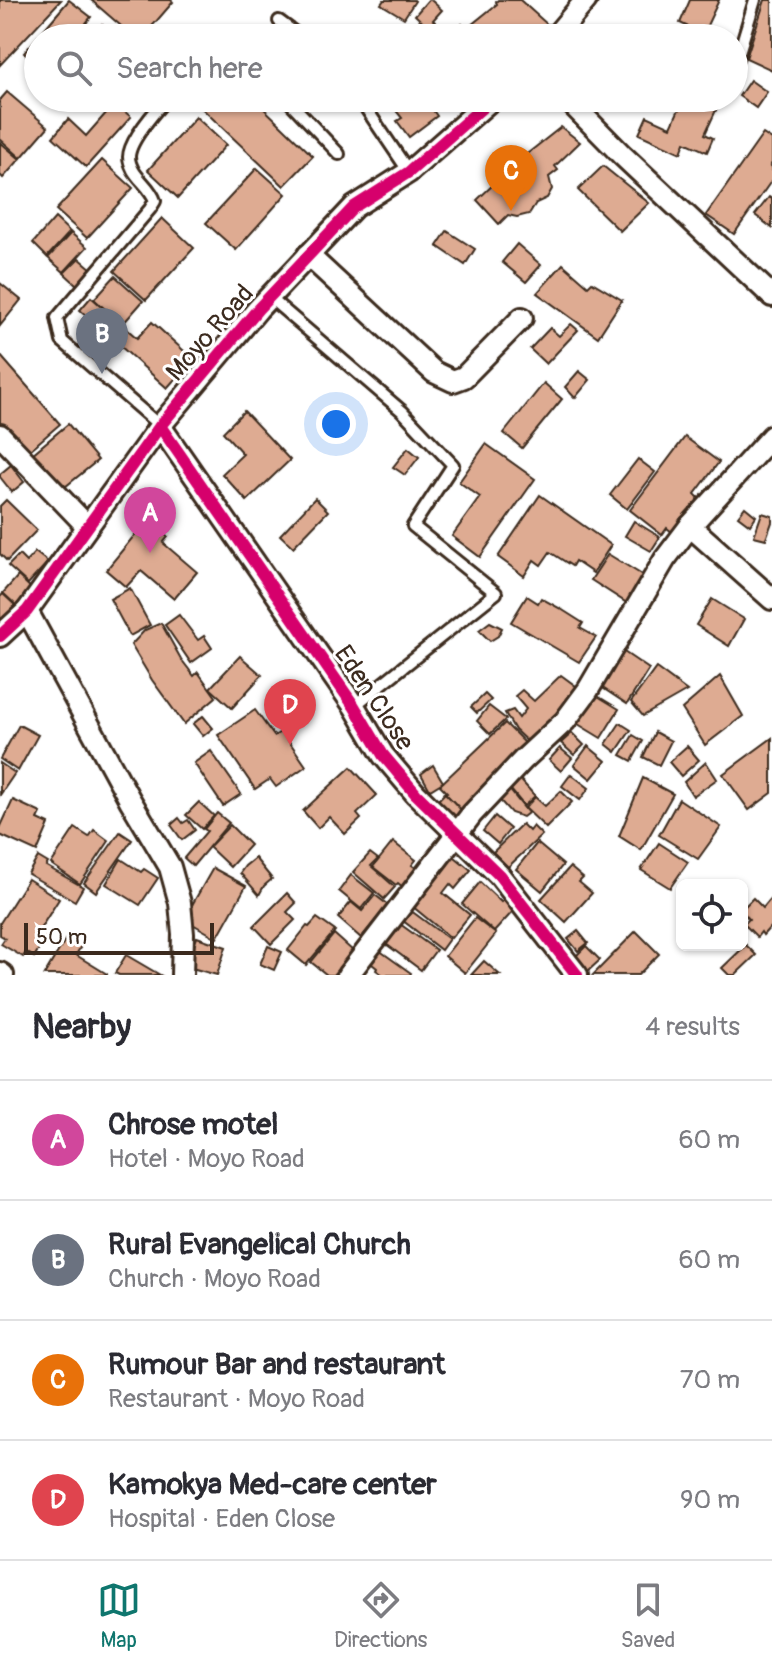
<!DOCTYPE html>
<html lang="en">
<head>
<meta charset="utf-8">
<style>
  body { margin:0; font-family:Pangolin,sans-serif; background:#f7f7f7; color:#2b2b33 }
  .controls { position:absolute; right:24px; bottom:24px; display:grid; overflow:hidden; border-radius:12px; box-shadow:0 2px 6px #0004 }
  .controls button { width:72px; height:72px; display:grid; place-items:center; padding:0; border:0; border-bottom:2px solid #e1e1e2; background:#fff; color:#2b2b33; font:40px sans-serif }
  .scale { position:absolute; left:24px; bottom:20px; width:190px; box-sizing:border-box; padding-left:8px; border:4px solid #3b2a1e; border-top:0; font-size:22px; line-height:28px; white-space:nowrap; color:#3b2a1e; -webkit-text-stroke:6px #fff; paint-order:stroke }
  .you { position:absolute; left:336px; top:424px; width:28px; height:28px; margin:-20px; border:6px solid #fff; border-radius:50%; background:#1a73e8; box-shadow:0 0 0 12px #1a73e833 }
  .badge { display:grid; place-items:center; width:52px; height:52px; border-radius:50%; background:#0f766e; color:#fff; font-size:26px; font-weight:700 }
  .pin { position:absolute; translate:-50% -66px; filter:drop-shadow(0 2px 4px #0008) }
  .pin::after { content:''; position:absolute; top:42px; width:28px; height:24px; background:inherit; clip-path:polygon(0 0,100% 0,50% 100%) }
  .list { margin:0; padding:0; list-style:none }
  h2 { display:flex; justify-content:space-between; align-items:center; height:104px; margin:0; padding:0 32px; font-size:34px }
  h2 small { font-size:26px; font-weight:400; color:#7c7c81 }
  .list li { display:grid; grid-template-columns:52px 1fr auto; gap:24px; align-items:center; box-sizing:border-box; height:120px; padding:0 32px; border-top:2px solid #e1e1e2 }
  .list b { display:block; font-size:30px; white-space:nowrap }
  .list p { margin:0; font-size:26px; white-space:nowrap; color:#7c7c81 }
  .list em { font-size:26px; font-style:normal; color:#7c7c81 }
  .icon { flex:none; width:44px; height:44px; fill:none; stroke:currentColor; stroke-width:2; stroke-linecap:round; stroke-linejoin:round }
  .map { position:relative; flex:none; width:772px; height:975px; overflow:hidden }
  .search { position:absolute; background:#fff; box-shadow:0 2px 6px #0004; left:24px; right:24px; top:24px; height:88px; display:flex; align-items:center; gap:20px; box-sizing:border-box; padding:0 28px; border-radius:44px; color:#7c7c81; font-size:30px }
  .sheet { height:584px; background:#fff }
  nav { display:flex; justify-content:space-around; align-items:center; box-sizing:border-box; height:112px; border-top:2px solid #e1e1e2; background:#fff; font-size:22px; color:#7c7c81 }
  nav a { display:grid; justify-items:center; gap:4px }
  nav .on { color:#0f766e }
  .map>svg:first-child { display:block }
</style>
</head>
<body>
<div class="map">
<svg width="772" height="975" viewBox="0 0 772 975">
  <rect width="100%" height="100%" fill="#fff"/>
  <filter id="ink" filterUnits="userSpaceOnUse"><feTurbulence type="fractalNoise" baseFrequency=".0125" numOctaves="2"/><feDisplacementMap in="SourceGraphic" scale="16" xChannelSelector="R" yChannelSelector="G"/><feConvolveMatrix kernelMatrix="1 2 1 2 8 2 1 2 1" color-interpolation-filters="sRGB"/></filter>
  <g filter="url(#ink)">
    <g fill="#deab92" stroke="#3b2a1e" stroke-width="2">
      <polygon points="0,0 61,0 0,65"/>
      <polygon points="69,0 91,17 86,23 91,27 82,38 38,38 38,65 24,53"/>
      <polygon points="91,0 171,0 173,2 142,38 135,38"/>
      <polygon points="384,0 414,0 415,1 404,18 381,4"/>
      <polygon points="428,0 431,0 442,10 433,20 440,27 434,33 415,15"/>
      <polygon points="498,0 520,0 548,25 537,38 455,38 453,35 462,24 466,29 497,4 496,2"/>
      <polygon points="690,0 719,0 703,34 680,23"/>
      <polygon points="765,0 772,0 772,70 746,58"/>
      <polygon points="102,24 119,38 89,38"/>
      <polygon points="750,80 767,92 756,108 739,96"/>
      <polygon points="7,92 48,127 21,158 0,139 0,100"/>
      <polygon points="193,98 253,98 313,156 284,186 192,99"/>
      <polygon points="405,98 424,98 437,116 409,137 397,121 402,118 393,107"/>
      <polygon points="684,98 697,98 717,108 705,134 713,138 707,152 685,142 681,153 639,134 647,116 671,127"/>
      <polygon points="115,103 131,117 86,167 53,137 68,119 86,136"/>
      <polygon points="196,117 226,145 178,198 148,170"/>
      <polygon points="561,127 580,142 555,166 558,170 549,177 552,189 547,198 536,203 529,214 517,217 508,215 499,224 477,200 518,161"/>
      <polygon points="763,134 772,140 772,163 770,166 772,168 772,180 734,234 706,215"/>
      <polygon points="0,142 20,159 3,178 0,175"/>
      <polygon points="102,160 133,188 87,238 56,210"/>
      <polygon points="603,166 649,203 620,231 578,190"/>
      <polygon points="257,168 286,194 236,250 206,223"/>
      <polygon points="769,197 772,199 772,228 755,215"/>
      <polygon points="55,218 70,232 47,257 33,243"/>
      <polygon points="162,218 194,248 146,300 114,271"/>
      <polygon points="447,231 475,249 465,265 437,246"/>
      <polygon points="71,233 87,247 64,272 48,258"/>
      <polygon points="517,244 541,265 526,282 502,262"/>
      <polygon points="79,258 92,269 77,285 64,273"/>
      <polygon points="563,264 588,286 592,282 622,300 598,337 537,293"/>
      <polygon points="115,276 143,301 122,325 94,299"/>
      <polygon points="0,283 21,300 0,326"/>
      <polygon points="91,297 137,338 152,322 193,359 167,388 80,310"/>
      <polygon points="571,324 578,330 546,364 530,349 550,328 559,336"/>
      <polygon points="0,355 60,424 24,455 0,427"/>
      <polygon points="579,371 590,380 575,398 565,387"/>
      <polygon points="544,383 562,399 522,448 504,433"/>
      <polygon points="244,411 290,460 247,501 222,474 243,454 223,432"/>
      <polygon points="68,424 98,460 60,491 31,455"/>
      <polygon points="685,437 719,462 695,494 699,498 673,533 667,528 662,535 630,510"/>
      <polygon points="486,444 535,479 480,557 452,536 480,497 459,482"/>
      <polygon points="408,448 419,457 405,475 393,467"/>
      <polygon points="638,459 655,472 627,509 610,495"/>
      <polygon points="11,465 24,482 12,492 0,477 0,474"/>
      <polygon points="540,495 611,545 593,573 575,561 572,566 550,552 541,565 534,560 524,576 498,557"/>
      <polygon points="315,498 328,511 293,547 280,535"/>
      <polygon points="6,500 37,530 7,561 0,554 0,506"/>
      <polygon points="745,507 756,516 750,525 738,516"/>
      <polygon points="762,513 772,516 772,522 766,539 754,536"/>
      <polygon points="147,520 168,537 163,543 197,572 174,599 141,571 126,587 106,570"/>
      <polygon points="634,521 660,537 651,551 625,536"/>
      <polygon points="35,552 48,562 28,584 8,566 19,555 26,562"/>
      <polygon points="608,554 647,578 630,605 591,580"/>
      <polygon points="18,576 33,590 17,606 3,593"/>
      <polygon points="130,588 150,625 130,636 110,599"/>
      <polygon points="3,594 17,607 0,625 0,597"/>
      <polygon points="527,596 538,603 541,598 561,609 583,623 580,628 596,637 579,662 511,622"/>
      <polygon points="712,599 744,619 729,646 696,625"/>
      <polygon points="179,615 198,640 204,636 212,648 191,663 165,625"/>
      <polygon points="490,622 502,628 498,636 490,641 479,630"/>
      <polygon points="161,623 181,659 194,676 198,672 216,697 184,724 152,680 131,645 145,630"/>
      <polygon points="618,648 649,669 627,704 595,683"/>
      <polygon points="240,656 262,675 232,708 210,688"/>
      <polygon points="656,668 687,691 643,716 631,702"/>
      <polygon points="561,675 584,692 533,747 515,730 505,713 513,710 519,718 526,709 515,696 522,690 534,701"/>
      <polygon points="720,676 743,716 705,745 682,709"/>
      <polygon points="591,692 619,709 601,738 573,721"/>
      <polygon points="485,694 491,700 477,713 471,707"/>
      <polygon points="489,706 506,719 490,734 477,721"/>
      <polygon points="255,710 274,736 282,731 306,766 276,787 270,779 255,789 218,735"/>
      <polygon points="203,716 213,728 203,736 193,724"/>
      <polygon points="505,723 530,748 463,812 445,793 447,792 440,785"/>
      <polygon points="620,723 631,730 616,752 606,744"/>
      <polygon points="19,725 38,735 18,771 0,759"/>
      <polygon points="655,732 671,741 659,765 643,757"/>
      <polygon points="572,733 584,745 574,755 561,743"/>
      <polygon points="633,735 643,741 632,761 621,755"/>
      <polygon points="772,738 772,793 749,810 723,774"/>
      <polygon points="588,746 606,761 591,779 574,765"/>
      <polygon points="687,746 699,760 681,776 669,762"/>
      <polygon points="560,748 572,758 561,771 549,760"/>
      <polygon points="211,751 241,794 223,806 194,763"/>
      <polygon points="706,762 717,779 693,796 684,782"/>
      <polygon points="0,763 15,773 0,795"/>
      <polygon points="433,765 443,782 430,790 421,774"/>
      <polygon points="351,767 377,795 357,814 361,819 345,834 329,817 318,828 303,811"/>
      <polygon points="571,774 589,788 580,800 562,786"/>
      <polygon points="516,775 535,796 524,806 506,784"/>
      <polygon points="643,778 673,794 641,850 619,836"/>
      <polygon points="508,788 528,813 523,817 511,813 497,797"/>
      <polygon points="561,791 572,802 546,828 525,808 535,797 545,806"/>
      <polygon points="445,793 465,814 457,821 437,801"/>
      <polygon points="679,799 721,827 698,859 659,835"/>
      <polygon points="13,800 41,813 38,819 49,824 37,852 0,835 0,828"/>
      <polygon points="199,802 214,816 202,829 186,815"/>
      <polygon points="217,813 229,823 193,866 184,858 207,831 204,829"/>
      <polygon points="495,816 510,829 498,844 483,831"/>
      <polygon points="179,818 183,823 188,820 195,830 182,840 171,825"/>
      <polygon points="522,824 529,831 533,826 542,835 508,867 493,852"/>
      <polygon points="230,825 250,845 230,867 209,847"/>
      <polygon points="75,828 89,837 94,830 109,841 80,884 51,864"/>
      <polygon points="120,832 132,840 96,892 84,883"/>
      <polygon points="393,842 416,860 412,865 420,871 405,889 398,883 396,885 373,867"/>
      <polygon points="537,843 563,865 542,891 516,869"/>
      <polygon points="659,843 688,862 670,888 641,870"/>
      <polygon points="370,853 378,859 371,866 395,887 384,899 353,872"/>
      <polygon points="450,853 471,870 455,889 450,884 443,893 470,915 451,938 412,906"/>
      <polygon points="38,857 48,863 46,866 83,887 75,901 28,874"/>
      <polygon points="255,858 272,879 264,886 259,895 240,873 245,866"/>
      <polygon points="121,859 141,872 144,869 158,878 140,905 106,884"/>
      <polygon points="570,867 583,878 579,882 592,893 566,922 541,899"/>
      <polygon points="213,868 246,886 217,938 184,919"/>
      <polygon points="351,875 374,893 361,909 339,891"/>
      <polygon points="28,879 59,899 40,929 48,934 34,957 26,952 23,957 1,944 5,938 0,935 0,923"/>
      <polygon points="480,882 501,902 505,898 516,908 494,932 462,904"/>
      <polygon points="287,893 296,903 287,912 295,920 271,944 254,926"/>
      <polygon points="375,895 388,905 361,938 338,918 351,902 362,911"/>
      <polygon points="772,897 772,925 763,935 761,932 757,937 744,924 749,919 742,911 742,909 753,898 763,908"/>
      <polygon points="410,910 449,939 441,950 402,920"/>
      <polygon points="317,918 335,931 306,965 288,950 307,926 309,927"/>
      <polygon points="475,918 496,934 465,973 445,956"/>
      <polygon points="400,924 436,950 421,970 386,944"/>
      <polygon points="578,931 588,943 578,951 568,939"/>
      <polygon points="636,931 659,954 638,975 593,975"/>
      <polygon points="334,934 353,951 333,975 327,975 311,962"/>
      <polygon points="67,937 81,946 76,955 107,974 107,975 44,975"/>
      <polygon points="197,937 226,947 217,975 188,967"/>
      <polygon points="746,945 756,955 735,975 729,975 722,968"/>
      <polygon points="268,946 282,952 274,970 260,964"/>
      <polygon points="586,946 600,960 588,971 575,957"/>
      <polygon points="376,948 411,973 410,975 383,975 376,970 377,968 367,960"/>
      <polygon points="126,955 160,975 119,975 115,973"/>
      <polygon points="484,961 500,975 471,975"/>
    </g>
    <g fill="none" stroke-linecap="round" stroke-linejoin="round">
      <defs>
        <g id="lane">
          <polyline points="279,21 302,38"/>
          <polyline points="737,59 755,0"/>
          <polyline points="286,98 339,154"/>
          <polyline points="359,98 409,172"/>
          <polyline points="269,297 402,411 453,465 413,526 496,593 354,706"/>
          <path d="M 160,426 L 62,341 L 57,318 L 150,209 L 155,201 C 151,188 139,181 133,170 C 131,166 129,162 129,157 C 129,141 156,110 167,98"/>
        </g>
        <g id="street">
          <polyline points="554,38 586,0"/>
          <polyline points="566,98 622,155 772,296"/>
          <polyline points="308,255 434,372 453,381 464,377 522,318"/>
          <polyline points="160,426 354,706 383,755 416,794 499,875 577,975"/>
          <polyline points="0,435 87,526"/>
          <polyline points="690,526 772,599"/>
          <polyline points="27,611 130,800 170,867 180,903 183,934 182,975"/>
          <polyline points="0,636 27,611 160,426 258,309 354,207 409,172 493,98"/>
          <polyline points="0,973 3,975"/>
          <polyline points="348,975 472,814 523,760 565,721 588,690 665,559 690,526 772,436"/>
        </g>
      </defs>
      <use href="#lane" stroke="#3b2a1e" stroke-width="16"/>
      <use href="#street" stroke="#3b2a1e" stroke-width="26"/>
      <use href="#lane" stroke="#fff" stroke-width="10"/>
      <use href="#street" stroke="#fff" stroke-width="20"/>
      <defs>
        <g id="cycleway">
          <polyline points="160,426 354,706 383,755 416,794 499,875 577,975"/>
          <polyline points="0,636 27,611 160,426 258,309 354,207 409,172 493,98"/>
        </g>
      </defs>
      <use href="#cycleway" stroke="#fff" stroke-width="17"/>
      <use href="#cycleway" stroke="#d6006c" stroke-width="12"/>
    </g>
  </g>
  <g text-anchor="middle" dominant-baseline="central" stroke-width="6" stroke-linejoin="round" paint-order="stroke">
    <g font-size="26" fill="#3b2a1e" stroke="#fff">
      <text transform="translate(210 333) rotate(-49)">Moyo Road</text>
      <text transform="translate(374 698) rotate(56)">Eden Close</text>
    </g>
  </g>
</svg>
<div class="controls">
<button><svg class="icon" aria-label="locate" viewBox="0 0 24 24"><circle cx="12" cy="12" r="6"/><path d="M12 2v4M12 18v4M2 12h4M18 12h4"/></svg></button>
</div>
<div class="scale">50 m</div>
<div class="you"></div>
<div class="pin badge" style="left:150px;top:553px;background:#d1479c">A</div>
<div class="pin badge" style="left:102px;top:374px;background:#6b7280">B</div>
<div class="pin badge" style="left:511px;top:211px;background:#e8710a">C</div>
<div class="pin badge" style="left:290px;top:745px;background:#e0444e">D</div>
<div class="search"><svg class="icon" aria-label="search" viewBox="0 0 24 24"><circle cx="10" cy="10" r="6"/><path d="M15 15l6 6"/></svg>Search here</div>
</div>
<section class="sheet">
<h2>Nearby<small>4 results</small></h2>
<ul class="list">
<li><span class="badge" style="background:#d1479c">A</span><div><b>Chrose motel</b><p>Hotel · Moyo Road</p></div><em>60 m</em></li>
<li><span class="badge" style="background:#6b7280">B</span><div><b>Rural Evangelical Church</b><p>Church · Moyo Road</p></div><em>60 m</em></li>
<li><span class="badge" style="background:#e8710a">C</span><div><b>Rumour Bar and restaurant</b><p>Restaurant · Moyo Road</p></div><em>70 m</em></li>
<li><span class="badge" style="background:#e0444e">D</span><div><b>Kamokya Med-care center</b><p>Hospital · Eden Close</p></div><em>90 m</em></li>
</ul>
</section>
<nav>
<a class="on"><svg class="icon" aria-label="map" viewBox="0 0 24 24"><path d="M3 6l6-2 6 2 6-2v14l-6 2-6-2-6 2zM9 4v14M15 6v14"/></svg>Map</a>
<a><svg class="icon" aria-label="directions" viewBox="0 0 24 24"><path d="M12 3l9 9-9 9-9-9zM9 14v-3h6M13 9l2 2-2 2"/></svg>Directions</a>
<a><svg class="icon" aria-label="saved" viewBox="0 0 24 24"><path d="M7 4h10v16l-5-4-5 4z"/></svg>Saved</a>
</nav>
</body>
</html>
